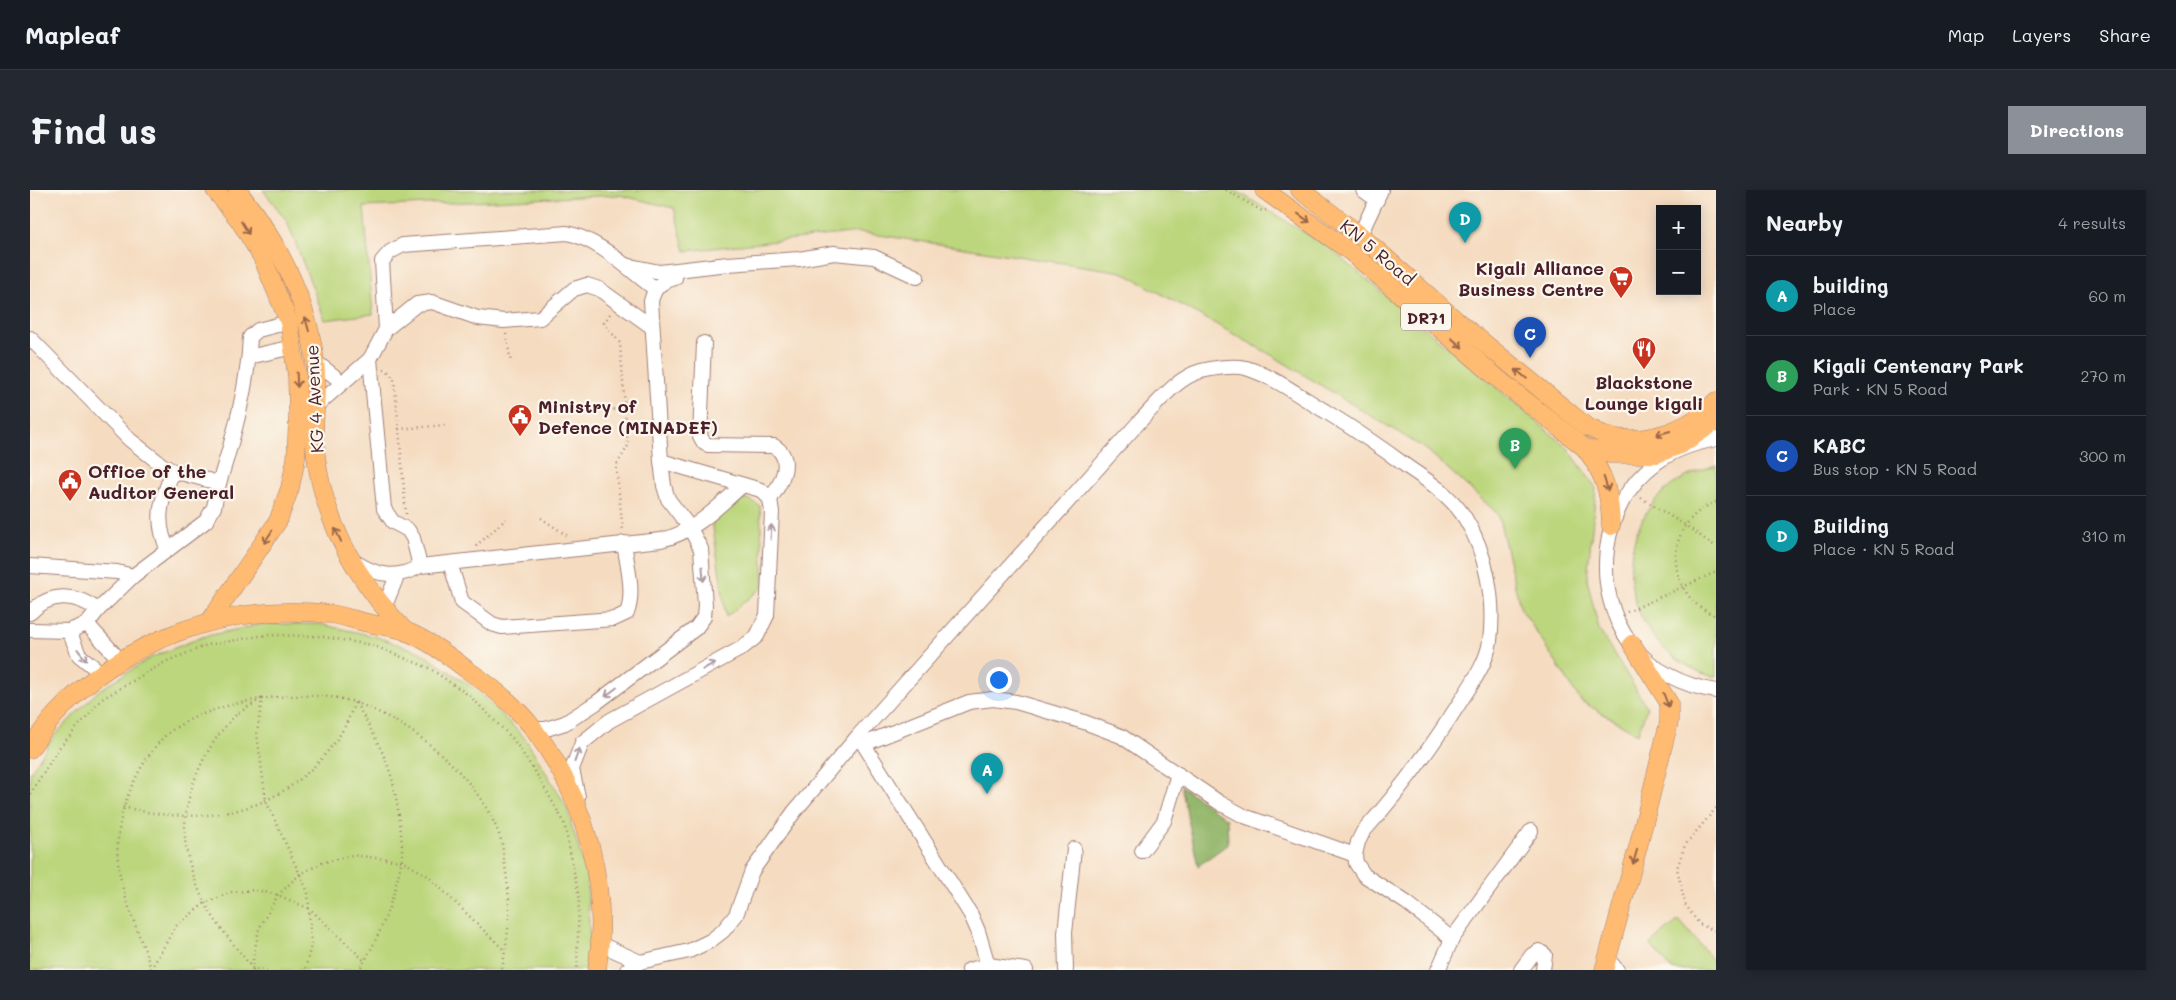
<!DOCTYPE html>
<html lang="en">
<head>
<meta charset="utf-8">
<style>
  body { margin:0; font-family:Mali,sans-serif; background:#242831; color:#f1f3f6 }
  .controls { position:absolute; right:15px; top:15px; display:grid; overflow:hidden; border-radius:0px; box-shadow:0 2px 12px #0003 }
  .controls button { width:45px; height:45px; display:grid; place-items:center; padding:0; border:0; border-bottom:1px solid #363941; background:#171b24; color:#f1f3f6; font:25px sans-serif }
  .you { position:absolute; left:968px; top:489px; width:18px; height:18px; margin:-12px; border:4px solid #fff; border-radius:50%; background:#1a73e8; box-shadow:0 0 0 8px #1a73e833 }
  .badge { display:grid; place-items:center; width:32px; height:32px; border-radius:50%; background:#8c9099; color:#fff; font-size:16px; font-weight:700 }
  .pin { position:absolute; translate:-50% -41px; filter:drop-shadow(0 1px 2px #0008) }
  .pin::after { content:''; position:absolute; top:26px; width:18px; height:15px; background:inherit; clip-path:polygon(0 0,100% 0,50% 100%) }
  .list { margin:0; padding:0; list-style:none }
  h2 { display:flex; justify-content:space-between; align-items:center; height:65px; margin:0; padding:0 20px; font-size:21px }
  h2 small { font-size:16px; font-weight:400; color:#9ea1a6 }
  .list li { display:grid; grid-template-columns:32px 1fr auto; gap:15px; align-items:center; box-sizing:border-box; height:80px; padding:0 20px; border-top:1px solid #363941 }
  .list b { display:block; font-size:19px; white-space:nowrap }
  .list p { margin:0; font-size:16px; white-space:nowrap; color:#9ea1a6 }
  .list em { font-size:16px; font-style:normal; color:#9ea1a6 }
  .map { position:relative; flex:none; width:1686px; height:780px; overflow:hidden; border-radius:0px }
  header { display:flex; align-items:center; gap:30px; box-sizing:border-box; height:70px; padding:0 25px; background:#171b24; border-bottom:1px solid #363941 }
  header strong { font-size:24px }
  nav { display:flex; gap:28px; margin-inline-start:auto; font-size:18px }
  .intro { display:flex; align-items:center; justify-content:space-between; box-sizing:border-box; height:120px; padding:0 30px }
  h1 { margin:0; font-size:35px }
  .button { padding:12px 22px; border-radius:0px; background:#8c9099; color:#fff; font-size:18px; font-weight:700 }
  main { display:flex; gap:30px; padding:0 30px }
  aside { flex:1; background:#171b24; border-radius:0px; box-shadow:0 2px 12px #0003 }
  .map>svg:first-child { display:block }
</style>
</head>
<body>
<header>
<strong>Mapleaf</strong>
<nav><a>Map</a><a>Layers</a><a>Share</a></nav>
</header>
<div class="intro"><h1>Find us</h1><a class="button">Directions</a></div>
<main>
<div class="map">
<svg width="1686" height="780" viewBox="0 0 1686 780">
  <rect width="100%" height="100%" fill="#fbf7ec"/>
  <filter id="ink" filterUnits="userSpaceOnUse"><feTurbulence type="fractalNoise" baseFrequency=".02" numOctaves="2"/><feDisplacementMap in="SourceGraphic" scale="10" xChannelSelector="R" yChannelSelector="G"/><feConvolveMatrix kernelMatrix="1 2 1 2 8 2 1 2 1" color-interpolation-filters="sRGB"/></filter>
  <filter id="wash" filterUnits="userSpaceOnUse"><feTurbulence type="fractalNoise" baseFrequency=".0096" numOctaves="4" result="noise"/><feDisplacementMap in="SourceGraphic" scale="20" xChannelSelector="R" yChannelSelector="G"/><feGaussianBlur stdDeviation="1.12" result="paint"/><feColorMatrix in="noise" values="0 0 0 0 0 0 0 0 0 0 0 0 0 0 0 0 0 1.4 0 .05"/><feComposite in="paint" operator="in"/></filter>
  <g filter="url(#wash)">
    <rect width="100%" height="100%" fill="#f5dcc1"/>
    <g fill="#bbd67c" stroke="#827a54">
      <polygon points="233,0 1205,0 1298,57 1537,257 1566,298 1557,389 1569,440 1617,517 1608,544 1551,511 1490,417 1468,324 1397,260 1243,166 1092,82 829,42 655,61 644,18 589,5 334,17 343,124 295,130 257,31"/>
      <path d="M 1686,275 L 1686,487 C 1675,485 1667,481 1658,476 C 1596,443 1581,358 1629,306 C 1645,290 1665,282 1686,275 Z"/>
      <polygon points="718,309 730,316 734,396 696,427 682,330 706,310"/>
      <polygon points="233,434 289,434 344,446 390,462 444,498 495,548 536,616 557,686 560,760 556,780 0,780 0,583 24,546 68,501 120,468 172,447"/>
      <polygon points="1649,730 1686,774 1686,780 1642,780 1620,754"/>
    </g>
    <polygon fill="#94b76c" stroke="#6f6b4c" points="1151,596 1197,629 1198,654 1168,676"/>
  </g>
  <g filter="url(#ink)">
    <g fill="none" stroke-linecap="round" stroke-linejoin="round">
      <defs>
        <g id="minor">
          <polyline points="1333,0 1347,10"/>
          <polyline points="1330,45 1351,0"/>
          <polyline points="595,75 630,82 698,74 769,69 804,63 844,67 887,87"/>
          <path d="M 356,139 L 352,71 L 360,62 L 373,55 L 537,43 C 570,50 598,79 625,99"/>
          <polyline points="0,148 100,250 132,275 143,281 189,293 184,317 176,331 103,386 68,420 57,434 39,441 0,440"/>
          <path d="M 674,153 L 670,246 L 674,253 L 678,255 L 744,256 C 765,269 751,294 740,309"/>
          <polyline points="219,167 263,157"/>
          <polyline points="340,169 354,319 363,332 378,340 383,348 390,376"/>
          <polyline points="286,172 312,192"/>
          <polyline points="286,216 340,169 356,139 387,114 402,112 448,128 474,131 510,128 544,99 557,95 569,99 622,137"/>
          <path d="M 1686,249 C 1665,253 1644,259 1626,273 C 1570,314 1560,399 1601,454 C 1622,481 1654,496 1686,501"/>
          <path d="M 189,293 C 204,246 218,196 220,147 L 228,140 L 259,132"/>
          <path d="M 138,360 C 124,330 131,310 143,281"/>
          <path d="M 324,371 C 346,386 367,390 390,376 L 631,350 C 664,343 688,316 713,295"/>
          <path d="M 420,373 L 432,412 L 462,434 L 472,437 L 584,429 L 597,423 C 605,402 597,375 594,353"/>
          <polyline points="0,376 87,382 103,386"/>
          <polyline points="354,418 367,386"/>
          <path d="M 0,423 C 20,402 45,403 68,420"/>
          <polyline points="57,434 90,470"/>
          <polyline points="39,441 49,465 71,483"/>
          <path d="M 504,539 L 516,539 L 535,533 L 566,513 L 666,438 L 674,427 L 675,415 L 671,359 L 660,338 L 638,309 L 634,296 L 631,271 L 621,111 C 625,96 631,92 645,88"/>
          <polyline points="829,547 941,725 948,741 958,775"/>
          <polyline points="834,554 939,512 963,509 986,512 1054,532 1091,546 1190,613 1214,626 1325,665"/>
          <polyline points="548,607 542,579 552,553 579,531 712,458 727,446 737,425 742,322 740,309 731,300 631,271"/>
          <polyline points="1112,661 1134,631 1148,584"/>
          <polyline points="570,748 570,754 610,772"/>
          <polyline points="1422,749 1501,641"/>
          <polyline points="1577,768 1587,780"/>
          <path d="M 597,780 L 610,772 L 659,761 L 680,751 L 693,741 L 706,725 L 722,681 L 764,622 L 828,546 L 1110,231 C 1128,213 1146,188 1171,181 C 1183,178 1203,175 1216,178 C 1245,187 1269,206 1295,221 C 1324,239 1352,258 1379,278 C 1400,292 1421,306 1435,328 C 1457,363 1465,411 1460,451 C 1457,472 1443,492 1432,509 C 1403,555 1370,601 1333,642 L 1328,652 L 1325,665 L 1326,673 L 1334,685 L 1377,713 L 1422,749 L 1408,780"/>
          <polyline points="939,780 958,775 996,780"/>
          <polyline points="1036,780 1035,743 1044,659"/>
          <polyline points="1491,780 1502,765 1509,761 1515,765 1513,780"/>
        </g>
        <g id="major">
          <path d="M 207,0 C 246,49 277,107 285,171 C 289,200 282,229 285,258 C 292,330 327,391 376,442"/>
          <polyline points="1234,0 1321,62 1472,192 1555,258 1580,264 1626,264 1650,255 1686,231"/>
          <path d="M 1270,0 L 1330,45 L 1426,130 L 1557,237 C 1563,239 1569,243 1575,245 C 1613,257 1661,240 1686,211"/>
          <path d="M 1555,258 C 1575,285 1580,302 1581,336"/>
          <polyline points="180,431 248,331 260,298 266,269 268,226 267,186 259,132 232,67 210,31 185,0"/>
          <path d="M 0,559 C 8,547 16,535 25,525 C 95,448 199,412 301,424 C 313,426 325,430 338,433 C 350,436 363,437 375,441 C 396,449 418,465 436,479 C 461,496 487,516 505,541 C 555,608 580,696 567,780"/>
          <polyline points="1574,780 1608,657 1639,532 1639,513 1602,454"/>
        </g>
      </defs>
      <use href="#minor" stroke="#a07e76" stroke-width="16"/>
      <use href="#major" stroke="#a07e76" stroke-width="19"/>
      <g stroke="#a07e76" stroke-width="2.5" stroke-dasharray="1 4" stroke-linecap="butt">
        <polyline points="1196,0 1232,21 1236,20"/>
        <polyline points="580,124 574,133 590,153 598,256 586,276 593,341"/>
        <polyline points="476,144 481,172"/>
        <polyline points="354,179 357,180 364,189 369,239"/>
        <polyline points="553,223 595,218"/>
        <polyline points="1611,308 1655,335 1686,357"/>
        <path d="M 1686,312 C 1632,332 1633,405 1686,426"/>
        <polyline points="376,324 369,239 417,235"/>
        <polyline points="511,328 539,347"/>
        <polyline points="446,356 476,329"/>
        <polyline points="1597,422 1686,382"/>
        <polyline points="232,508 227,544 236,611 278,702 281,755 275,780"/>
        <path d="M 231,509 C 222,515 212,520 205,526 C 173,557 149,613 156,657 C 159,675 166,695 174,711 C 186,735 207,758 223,779 L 237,780"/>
        <path d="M 326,513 C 339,536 352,558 360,582 C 366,599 375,656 371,673 C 364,710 349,749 329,780"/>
        <polyline points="0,604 29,558 72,509 135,472 177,455 236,445 288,446 342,455 399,478 440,506 483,549 506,583 534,632 549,707 547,780"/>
        <path d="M 93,617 C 180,639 260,622 311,543 C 317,534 321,522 325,512"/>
        <polyline points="1686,618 1655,655 1647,678 1655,714 1669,734 1686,741"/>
        <path d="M 121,779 C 108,737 84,694 88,650 C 90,615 108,576 131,550 C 166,511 279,495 327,513 C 386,535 448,586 470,647 C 473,654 473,662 474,670 C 477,687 479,704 479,721 C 479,740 475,761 472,780"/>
        <polyline points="121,779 146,736 175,713 202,702 226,700 248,705 280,719 335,771"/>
        <polyline points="223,780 223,768 229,739 248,705 270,684 292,673 322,665 372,671 398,686 475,761"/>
      </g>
      <use href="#minor" stroke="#fff" stroke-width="14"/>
      <use href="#major" stroke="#febb71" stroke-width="18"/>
    </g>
    <defs><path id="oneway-shaft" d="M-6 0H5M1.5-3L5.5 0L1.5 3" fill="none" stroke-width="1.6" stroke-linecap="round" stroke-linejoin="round" transform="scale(1.25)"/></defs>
    <g stroke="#9b654a">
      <use href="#oneway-shaft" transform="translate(1274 28) rotate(36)"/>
      <use href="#oneway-shaft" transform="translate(215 38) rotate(59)"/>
      <use href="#oneway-shaft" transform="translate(277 134) rotate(-105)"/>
      <use href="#oneway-shaft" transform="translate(1427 153) rotate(41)"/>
      <use href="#oneway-shaft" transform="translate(1491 184) rotate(-141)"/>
      <use href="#oneway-shaft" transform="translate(267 190) rotate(87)"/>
      <use href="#oneway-shaft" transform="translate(1633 243) rotate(164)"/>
      <use href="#oneway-shaft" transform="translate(1576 294) rotate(72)"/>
      <use href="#oneway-shaft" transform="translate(308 345) rotate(-115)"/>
      <use href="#oneway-shaft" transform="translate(238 347) rotate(123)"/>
      <use href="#oneway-shaft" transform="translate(1636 510) rotate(69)"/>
      <use href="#oneway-shaft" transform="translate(1605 667) rotate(106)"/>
    </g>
    <g stroke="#ae9aa0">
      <use href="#oneway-shaft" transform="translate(741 342) rotate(-87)"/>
      <use href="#oneway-shaft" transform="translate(673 384) rotate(86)"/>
      <use href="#oneway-shaft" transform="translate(52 465) rotate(52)"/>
      <use href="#oneway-shaft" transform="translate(679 476) rotate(-29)"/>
      <use href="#oneway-shaft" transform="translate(581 502) rotate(143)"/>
      <use href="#oneway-shaft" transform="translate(547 565) rotate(-70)"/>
    </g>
  </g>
  <defs>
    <symbol id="supermarket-pin" viewBox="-11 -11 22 30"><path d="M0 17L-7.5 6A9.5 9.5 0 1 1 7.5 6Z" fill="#c8321e" stroke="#fbf7ec"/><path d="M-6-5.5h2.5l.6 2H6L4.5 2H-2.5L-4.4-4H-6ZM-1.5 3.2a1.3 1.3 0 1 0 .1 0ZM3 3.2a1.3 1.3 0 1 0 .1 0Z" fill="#fff"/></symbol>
    <symbol id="restaurant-pin" viewBox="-11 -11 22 30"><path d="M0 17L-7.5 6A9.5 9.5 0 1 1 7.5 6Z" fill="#c8321e" stroke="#fbf7ec"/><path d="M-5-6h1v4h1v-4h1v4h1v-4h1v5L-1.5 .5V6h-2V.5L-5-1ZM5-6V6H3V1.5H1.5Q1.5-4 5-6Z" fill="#fff"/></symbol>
    <symbol id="civic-pin" viewBox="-11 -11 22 30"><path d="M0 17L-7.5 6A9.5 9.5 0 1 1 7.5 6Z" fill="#c8321e" stroke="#fbf7ec"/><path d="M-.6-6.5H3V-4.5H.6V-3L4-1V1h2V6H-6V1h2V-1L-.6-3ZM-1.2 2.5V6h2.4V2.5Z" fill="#fff"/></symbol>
  </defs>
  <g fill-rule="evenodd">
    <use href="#supermarket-pin" x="1577" y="74" width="28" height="38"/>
    <use href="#restaurant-pin" x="1600" y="145" width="28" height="38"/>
    <use href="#civic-pin" x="476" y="212" width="28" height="38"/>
    <use href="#civic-pin" x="26" y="277" width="28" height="38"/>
  </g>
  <g text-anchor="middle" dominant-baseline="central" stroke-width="4.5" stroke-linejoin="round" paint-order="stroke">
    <rect fill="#fbf7ec" stroke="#7f6065" stroke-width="1" x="1371" y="113.5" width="50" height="27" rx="4"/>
    <g font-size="16" font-weight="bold" fill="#4a1f2b">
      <text x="1396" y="127">DR71</text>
    </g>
    <g font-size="18" fill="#4a1f2b" stroke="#fbf7ec">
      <text transform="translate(1348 62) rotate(40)">KN 5 Road</text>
      <text transform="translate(284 209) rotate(-93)">KG 4 Avenue</text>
    </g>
    <g font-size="18" font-weight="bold" fill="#4a1f2b" stroke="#fbf7ec" text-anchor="start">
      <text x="1574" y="78" text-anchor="end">Kigali Alliance<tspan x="1574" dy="21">Business Centre</tspan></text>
      <text x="1614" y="192" text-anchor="middle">Blackstone<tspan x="1614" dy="21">Lounge kigali</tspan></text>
      <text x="508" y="216">Ministry of<tspan x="508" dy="21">Defence (MINADEF)</tspan></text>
      <text x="58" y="281">Office of the<tspan x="58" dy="21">Auditor General</tspan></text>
    </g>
  </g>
</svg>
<div class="controls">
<button>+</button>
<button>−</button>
</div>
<div class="you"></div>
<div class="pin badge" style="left:957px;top:604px;background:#0f9aa8">A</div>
<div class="pin badge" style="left:1485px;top:279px;background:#2e9e5b">B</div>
<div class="pin badge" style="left:1500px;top:168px;background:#1a4fb4">C</div>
<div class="pin badge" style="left:1435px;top:53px;background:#0f9aa8">D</div>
</div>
<aside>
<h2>Nearby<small>4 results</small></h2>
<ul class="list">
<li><span class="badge" style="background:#0f9aa8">A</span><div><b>building</b><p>Place</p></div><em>60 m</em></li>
<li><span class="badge" style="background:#2e9e5b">B</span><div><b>Kigali Centenary Park</b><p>Park · KN 5 Road</p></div><em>270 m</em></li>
<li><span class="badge" style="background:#1a4fb4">C</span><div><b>KABC</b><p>Bus stop · KN 5 Road</p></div><em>300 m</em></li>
<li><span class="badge" style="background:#0f9aa8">D</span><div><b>Building</b><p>Place · KN 5 Road</p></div><em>310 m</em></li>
</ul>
</aside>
</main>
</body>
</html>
